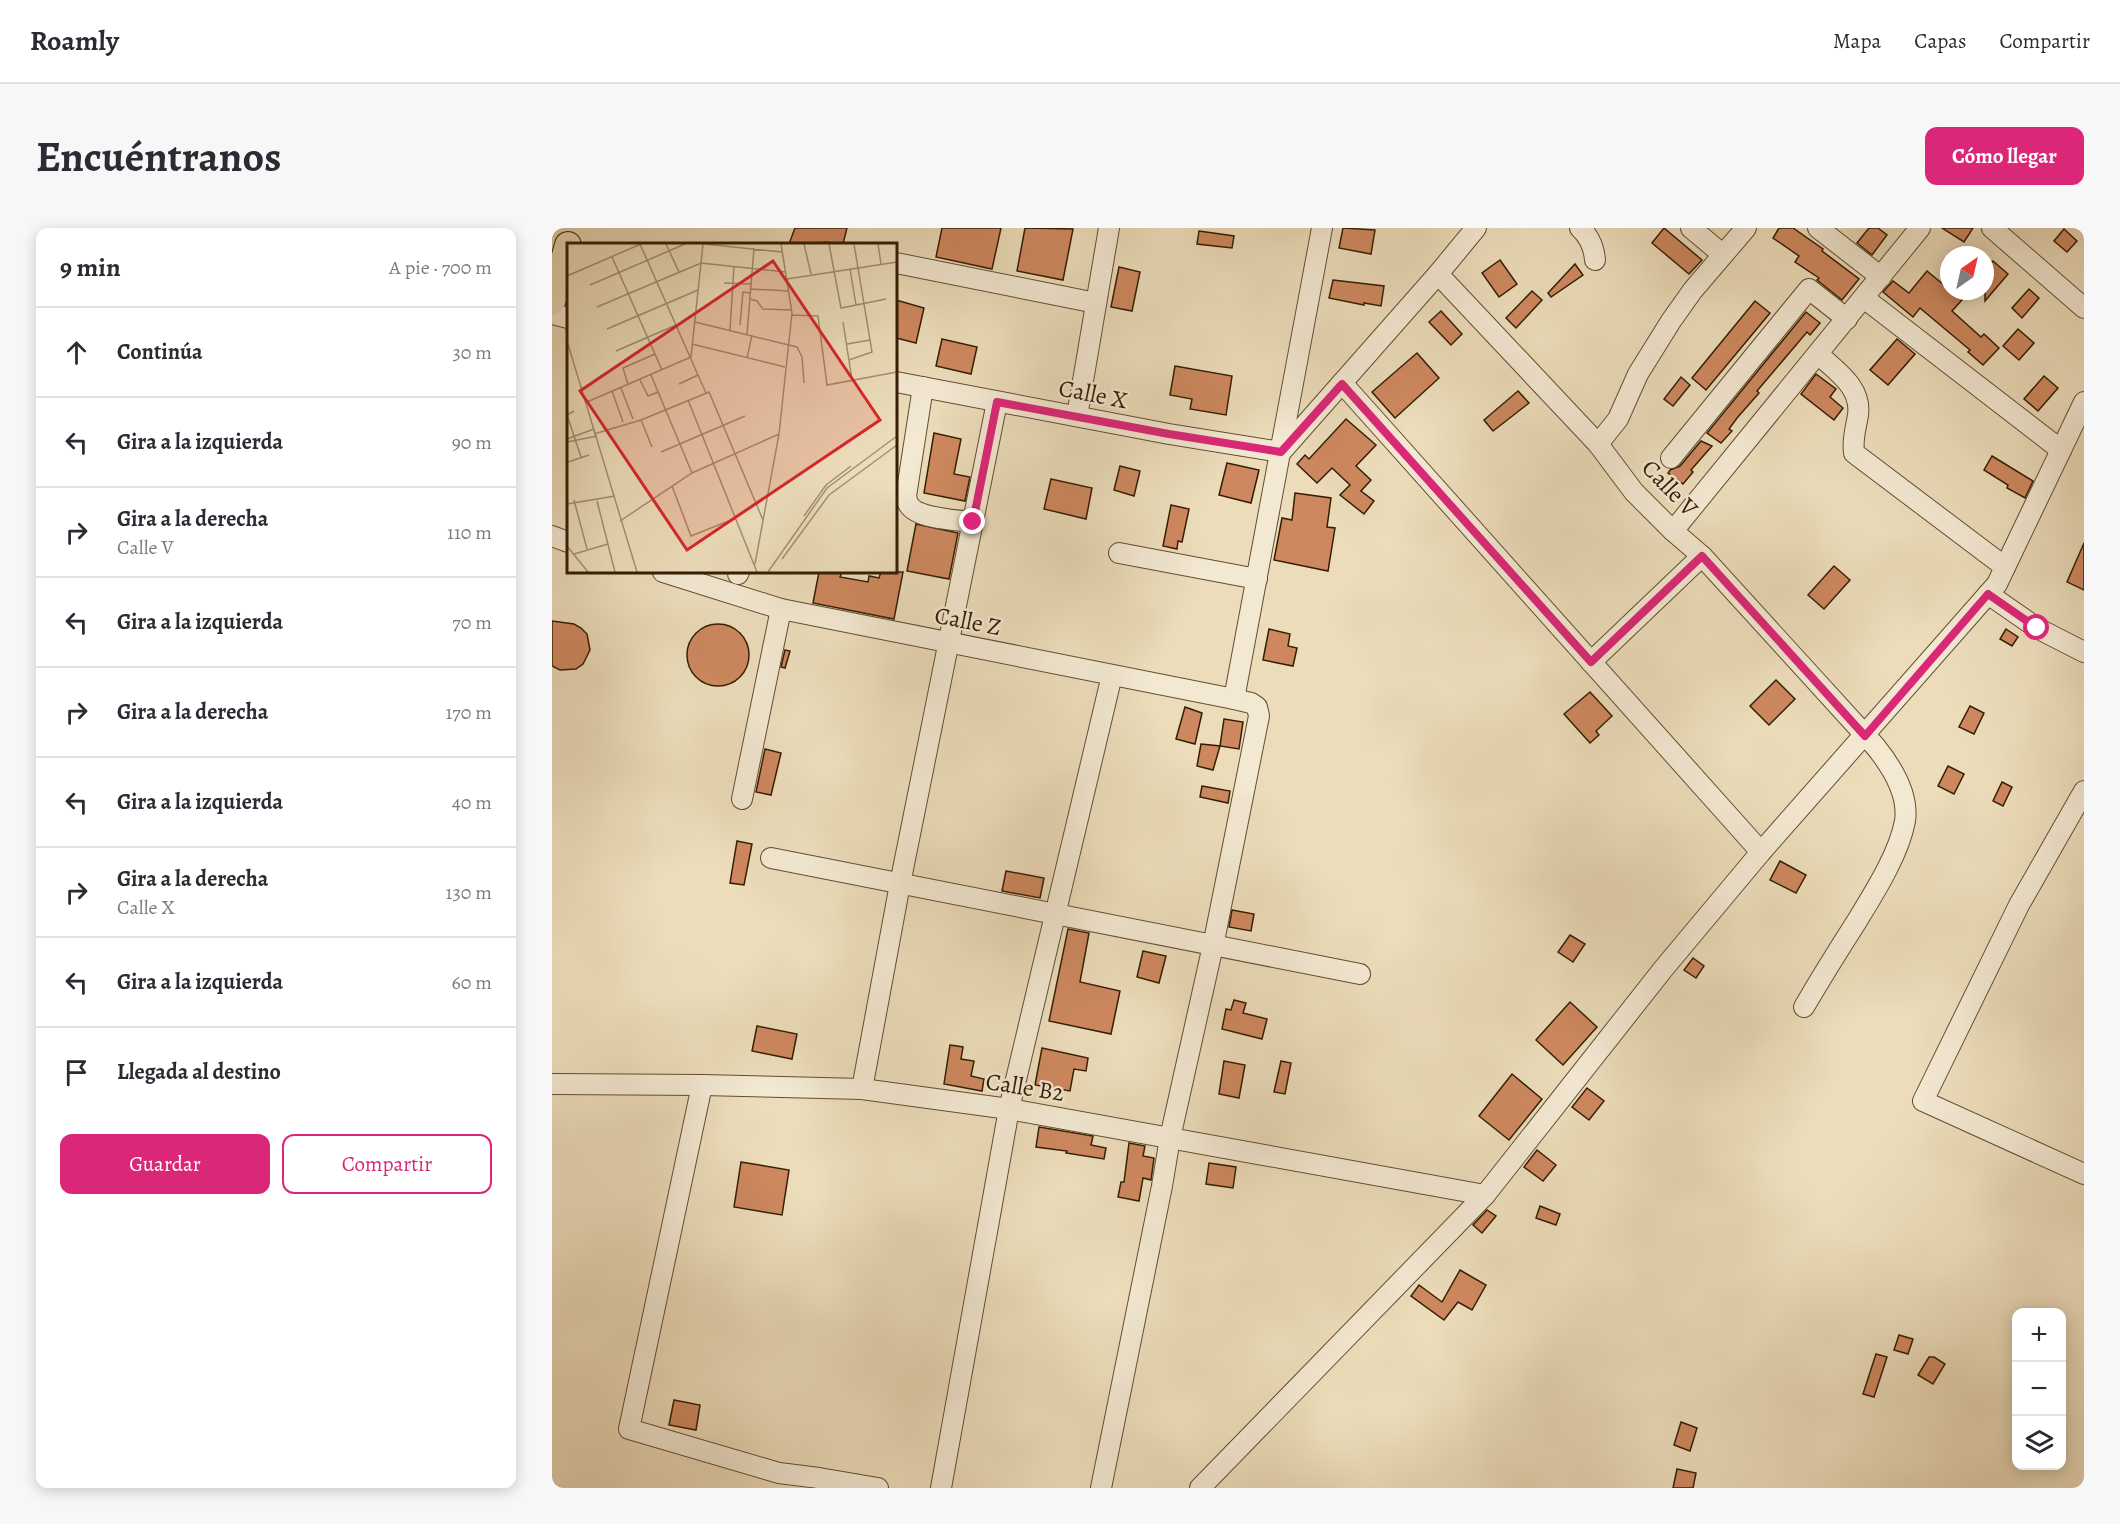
<!DOCTYPE html>
<html lang="es">
<head>
<meta charset="utf-8">
<style>
  body { margin:0; font-family:Alegreya,serif; background:#f7f7f7; color:#2b2b33 }
  .controls { position:absolute; right:18px; bottom:18px; display:grid; overflow:hidden; border-radius:12px; box-shadow:0 3px 15px #0003 }
  .controls button { width:54px; height:54px; display:grid; place-items:center; padding:0; border:0; border-bottom:2px solid #e1e1e2; background:#fff; color:#2b2b33; font:30px sans-serif }
  .compass { position:absolute; left:1388px; top:18px; width:54px; height:54px; border-radius:50%; background:#fff; box-shadow:0 3px 15px #0003; rotate:34deg }
  .stop { position:absolute; width:18px; height:18px; margin:-14px; border:4px solid #db2777; border-radius:50%; background:#fff }
  .stop.end { background:#db2777; border-color:#fff; box-shadow:0 2px 6px #0008 }
  .list { margin:0; padding:0; list-style:none }
  h2 { display:flex; justify-content:space-between; align-items:center; height:78px; margin:0; padding:0 24px; font-size:26px }
  h2 small { font-size:20px; font-weight:400; color:#7c7c81 }
  .list li { display:grid; grid-template-columns:39px 1fr auto; gap:18px; align-items:center; box-sizing:border-box; height:90px; padding:0 24px; border-top:2px solid #e1e1e2 }
  .list b { display:block; font-size:22px; white-space:nowrap }
  .list p { margin:0; font-size:20px; white-space:nowrap; color:#7c7c81 }
  .list em { font-size:20px; font-style:normal; color:#7c7c81 }
  .actions { display:flex; gap:12px; padding:18px 24px }
  .actions a { flex:1; padding:14px 0; border:2px solid #db2777; border-radius:12px; text-align:center; font-size:21px; color:#db2777 }
  .actions .main { background:#db2777; color:#fff }
  .icon { flex:none; width:33px; height:33px; fill:none; stroke:currentColor; stroke-width:2; stroke-linecap:round; stroke-linejoin:round }
  .map { position:relative; flex:none; width:1532px; height:1260px; overflow:hidden; border-radius:12px }
  header { display:flex; align-items:center; gap:36px; box-sizing:border-box; height:84px; padding:0 30px; background:#fff; border-bottom:2px solid #e1e1e2 }
  header strong { font-size:28px }
  nav { display:flex; gap:33px; margin-inline-start:auto; font-size:21px }
  .intro { display:flex; align-items:center; justify-content:space-between; box-sizing:border-box; height:144px; padding:0 36px }
  h1 { margin:0; font-size:42px }
  .button { padding:15px 27px; border-radius:12px; background:#db2777; color:#fff; font-size:21px; font-weight:700 }
  main { display:flex; gap:36px; padding:0 36px }
  aside { flex:1; background:#fff; border-radius:12px; box-shadow:0 3px 15px #0003 }
  .map>svg:first-child { display:block }
</style>
</head>
<body>
<header>
<strong>Roamly</strong>
<nav><a>Mapa</a><a>Capas</a><a>Compartir</a></nav>
</header>
<div class="intro"><h1>Encuéntranos</h1><a class="button">Cómo llegar</a></div>
<main>
<aside>
<h2>9 min<small>A pie · 700 m</small></h2>
<ul class="list">
<li><svg class="icon" aria-label="ahead" viewBox="0 0 24 24"><path d="M12 20V5M6 11l6-6 6 6"/></svg><div><b>Continúa</b></div><em>30 m</em></li>
<li><svg class="icon" aria-label="left" viewBox="0 0 24 24"><path d="M17 20v-9H6M10 6l-5 5 5 5"/></svg><div><b>Gira a la izquierda</b></div><em>90 m</em></li>
<li><svg class="icon" aria-label="right" viewBox="0 0 24 24"><path d="M7 20v-9h11M14 6l5 5-5 5"/></svg><div><b>Gira a la derecha</b><p>Calle V</p></div><em>110 m</em></li>
<li><svg class="icon" aria-label="left" viewBox="0 0 24 24"><path d="M17 20v-9H6M10 6l-5 5 5 5"/></svg><div><b>Gira a la izquierda</b></div><em>70 m</em></li>
<li><svg class="icon" aria-label="right" viewBox="0 0 24 24"><path d="M7 20v-9h11M14 6l5 5-5 5"/></svg><div><b>Gira a la derecha</b></div><em>170 m</em></li>
<li><svg class="icon" aria-label="left" viewBox="0 0 24 24"><path d="M17 20v-9H6M10 6l-5 5 5 5"/></svg><div><b>Gira a la izquierda</b></div><em>40 m</em></li>
<li><svg class="icon" aria-label="right" viewBox="0 0 24 24"><path d="M7 20v-9h11M14 6l5 5-5 5"/></svg><div><b>Gira a la derecha</b><p>Calle X</p></div><em>130 m</em></li>
<li><svg class="icon" aria-label="left" viewBox="0 0 24 24"><path d="M17 20v-9H6M10 6l-5 5 5 5"/></svg><div><b>Gira a la izquierda</b></div><em>60 m</em></li>
<li><svg class="icon" aria-label="arrive" viewBox="0 0 24 24"><path d="M6 21V4h12l-3 4 3 4H6"/></svg><div><b>Llegada al destino</b></div></li>
</ul>
<div class="actions"><a class="main">Guardar</a><a>Compartir</a></div>
</aside>
<div class="map">
<svg width="1532" height="1260" viewBox="0 0 1532 1260">
  <rect width="100%" height="100%" fill="#ecdcba"/>
  <filter id="stains"><feTurbulence type="fractalNoise" baseFrequency=".00333" numOctaves="4"/><feColorMatrix values="0 0 0 0 .2 0 0 0 0 .09 0 0 0 0 .02 0 0 0 .5 -.17"/></filter>
  <radialGradient id="worn" r=".72"><stop offset=".6" stop-color="#630" stop-opacity="0"/><stop offset="1" stop-color="#630" stop-opacity=".3"/></radialGradient>
  <g fill="#ce885f" stroke="#341e03" stroke-width="1.5">
    <polygon points="243,0 295,0 291,16 272,14 271,16 237,16"/>
    <polygon points="390,0 449,0 440,41 384,29"/>
    <polygon points="473,0 521,1 511,52 465,43"/>
    <polygon points="791,0 823,2 819,26 787,20"/>
    <polygon points="1112,0 1150,32 1137,46 1100,15"/>
    <polygon points="1227,0 1241,0 1271,21 1270,23 1307,51 1290,72 1265,52 1267,50 1243,34 1247,28 1221,10"/>
    <polygon points="1317,0 1326,0 1335,7 1320,27 1305,15"/>
    <polygon points="1390,0 1421,0 1412,14"/>
    <polygon points="1512,1 1525,13 1515,24 1502,13"/>
    <polygon points="647,3 682,8 680,20 645,16"/>
    <polygon points="948,32 965,56 947,69 930,45"/>
    <polygon points="1441,33 1456,46 1433,73 1433,41"/>
    <polygon points="1023,36 1031,47 999,69 996,65"/>
    <polygon points="567,39 588,44 580,83 559,79"/>
    <polygon points="1375,43 1397,61 1397,63 1418,63 1400,83 1429,109 1432,106 1447,120 1431,137 1416,124 1418,122 1368,80 1361,89 1331,64 1341,53 1357,65"/>
    <polygon points="781,52 832,58 829,78 812,75 812,77 777,70"/>
    <polygon points="1477,61 1487,70 1470,90 1460,80"/>
    <polygon points="980,63 990,72 964,100 954,90"/>
    <polygon points="344,72 372,80 364,115 344,110"/>
    <polygon points="1203,73 1218,85 1154,162 1140,150"/>
    <polygon points="889,83 910,106 899,117 877,94"/>
    <polygon points="1254,84 1268,95 1258,107 1255,104 1205,163 1207,165 1185,190 1177,201 1180,203 1169,215 1155,205"/>
    <polygon points="1466,101 1482,115 1467,132 1451,118"/>
    <polygon points="390,111 425,119 419,146 384,138"/>
    <polygon points="1345,111 1363,126 1336,157 1318,142"/>
    <polygon points="865,125 887,150 843,190 820,164"/>
    <polygon points="623,138 680,148 674,187 638,181 640,171 618,167"/>
    <polygon points="1264,146 1284,161 1278,169 1291,180 1282,192 1249,166"/>
    <polygon points="1492,148 1506,160 1486,183 1472,171"/>
    <polygon points="1129,149 1138,157 1121,178 1112,171"/>
    <polygon points="966,163 977,175 941,203 932,192"/>
    <polygon points="794,191 824,217 804,238 819,252 809,263 822,273 812,286 788,267 798,257 780,240 765,255 745,236 753,227 757,231"/>
    <polygon points="382,205 409,211 402,246 418,249 413,273 372,265"/>
    <polygon points="1149,213 1160,218 1139,242 1141,244 1131,256 1116,245 1118,242 1128,238"/>
    <polygon points="1440,228 1481,253 1473,270 1455,260 1456,257 1432,242"/>
    <polygon points="675,235 707,242 699,275 667,267"/>
    <polygon points="568,238 588,243 582,268 562,262"/>
    <polygon points="499,251 540,260 534,291 492,281"/>
    <polygon points="743,265 779,270 775,299 783,300 776,343 722,332 730,290 740,292"/>
    <polygon points="619,277 637,281 630,314 626,313 625,321 611,318"/>
    <polygon points="364,296 406,305 397,351 355,343"/>
    <polygon points="1532,315 1532,362 1515,354"/>
    <polygon points="1282,338 1298,352 1272,381 1256,367"/>
    <polygon points="267,344 290,344 288,349 316,354 317,348 327,350 329,344 351,344 342,391 261,375"/>
    <polygon points="0,393 22,396 29,400 35,406 38,422 31,436 24,441 8,442 0,438"/>
    <circle cx="166" cy="427" r="31"/>
    <polygon points="717,401 738,406 736,418 745,420 741,438 711,432"/>
    <polygon points="1454,401 1466,409 1460,418 1448,411"/>
    <polygon points="233,422 238,423 233,440 229,439"/>
    <polygon points="1224,452 1243,471 1217,497 1198,478"/>
    <polygon points="1038,464 1060,488 1044,503 1047,507 1038,515 1012,486"/>
    <polygon points="1418,478 1432,485 1422,506 1407,499"/>
    <polygon points="633,479 650,485 643,516 624,511"/>
    <polygon points="672,491 691,494 687,521 668,518"/>
    <polygon points="649,516 668,518 661,542 645,538"/>
    <polygon points="213,521 229,525 219,567 204,564"/>
    <polygon points="1396,538 1412,546 1402,566 1386,558"/>
    <polygon points="1450,554 1460,559 1451,578 1441,573"/>
    <polygon points="650,558 678,563 676,575 648,569"/>
    <polygon points="185,613 200,616 192,657 178,655"/>
    <polygon points="1228,633 1254,647 1244,665 1218,652"/>
    <polygon points="454,643 492,650 488,670 450,663"/>
    <polygon points="680,682 702,686 699,703 677,699"/>
    <polygon points="516,701 537,705 528,754 568,763 559,806 497,793"/>
    <polygon points="1018,707 1033,716 1021,734 1006,724"/>
    <polygon points="591,723 614,728 607,755 585,749"/>
    <polygon points="1141,730 1152,738 1144,750 1132,742"/>
    <polygon points="682,772 694,775 691,785 715,791 710,811 670,801 674,781 679,782"/>
    <polygon points="1018,774 1045,799 1011,837 984,812"/>
    <polygon points="205,798 245,806 240,831 200,823"/>
    <polygon points="398,817 411,819 409,831 422,833 419,848 432,851 430,863 392,856"/>
    <polygon points="490,820 536,830 534,843 522,841 518,863 483,857"/>
    <polygon points="672,833 693,837 687,870 667,866"/>
    <polygon points="729,833 739,835 733,866 722,864"/>
    <polygon points="960,846 990,871 957,912 927,888"/>
    <polygon points="1035,860 1052,873 1037,892 1020,879"/>
    <polygon points="487,899 541,908 539,917 554,920 552,931 514,925 515,923 484,919"/>
    <polygon points="577,915 593,918 591,928 602,930 599,952 591,950 587,973 566,969 569,954 572,954"/>
    <polygon points="985,922 1004,937 991,953 972,939"/>
    <polygon points="189,934 237,942 230,987 182,979"/>
    <polygon points="657,935 684,939 681,960 654,956"/>
    <polygon points="988,978 1008,986 1004,997 984,990"/>
    <polygon points="935,982 944,988 930,1005 921,997"/>
    <polygon points="908,1042 934,1057 920,1082 906,1074 892,1092 859,1068 867,1057 890,1074"/>
    <polygon points="1347,1107 1361,1111 1356,1126 1342,1122"/>
    <polygon points="1324,1126 1335,1129 1322,1169 1311,1166"/>
    <polygon points="1377,1129 1382,1129 1393,1136 1381,1156 1366,1147"/>
    <polygon points="122,1172 148,1177 144,1202 117,1197"/>
    <polygon points="1129,1194 1145,1200 1138,1223 1122,1217"/>
    <polygon points="1125,1241 1144,1245 1141,1260 1121,1260"/>
  </g>
  <g fill="none" stroke-linecap="round" stroke-linejoin="round">
    <defs>
      <g id="minor">
        <path d="M 1028,0 C 1038,9 1042,19 1043,32"/>
        <polyline points="1139,0 1170,26"/>
        <polyline points="1266,0 1329,49"/>
        <polyline points="1440,0 1532,80"/>
        <polyline points="344,35 544,75"/>
        <path d="M 886,46 L 1046,216 L 1082,264 L 1121,303 L 1150,328 L 1323,518 C 1340,539 1357,566 1353,593 C 1347,626 1322,665 1305,693 C 1287,721 1269,750 1252,779"/>
        <polyline points="1312,70 1509,222"/>
        <polyline points="0,86 16,90"/>
        <path d="M 1266,126 C 1284,143 1310,159 1306,187 C 1304,200 1300,211 1302,225 L 1453,339"/>
        <polyline points="344,154 617,206 729,224 886,46 924,0"/>
        <polyline points="790,155 1209,624"/>
        <path d="M 371,159 L 354,268 C 355,271 355,275 357,277 C 366,291 405,292 421,294"/>
        <polyline points="525,188 557,0"/>
        <polyline points="1046,216 1066,191 1086,146 1119,93 1141,62 1194,0"/>
        <polyline points="1119,230 1257,61 1295,91"/>
        <polyline points="1121,303 1368,0"/>
        <polyline points="0,308 16,314"/>
        <polyline points="567,325 705,351"/>
        <polyline points="111,344 229,381 682,471 699,475 705,479 707,488 662,713 618,910 610,958 549,1260"/>
        <polyline points="186,346 187,344"/>
        <polyline points="1436,366 1485,400 1532,424"/>
        <polyline points="1039,434 1150,328"/>
        <polyline points="682,471 770,0"/>
        <polyline points="1532,563 1467,677 1371,873 1532,946"/>
        <polyline points="190,571 229,381"/>
        <polyline points="219,630 808,746"/>
        <polyline points="0,856 150,857 310,861 457,881 933,967"/>
        <polyline points="150,857 77,1201 227,1245 267,1250 326,1260"/>
        <polyline points="310,861 348,656 445,174"/>
        <polyline points="389,1260 457,881 560,447"/>
        <polyline points="648,1260 933,967 1112,740 1209,624 1445,356 1532,174"/>
      </g>
      <polyline id="major" points="0,74 16,17"/>
    </defs>
    <use href="#minor" stroke="#624e31" stroke-width="22"/>
    <use href="#major" stroke="#341e03" stroke-width="28"/>
    <use href="#minor" stroke="#f3e8d2" stroke-width="20"/>
    <use href="#major" stroke="#ecdcba" stroke-width="26"/>
  </g>
  <g fill="none" stroke-linecap="round" stroke-linejoin="round">
    <polyline stroke="#db2777" stroke-width="8" points="421,294 445,174 617,206 729,224 790,156 1039,434 1150,328 1313,508 1436,366 1485,400"/>
  </g>
  <g text-anchor="middle" dominant-baseline="central" stroke-width="4.5" stroke-linejoin="round" paint-order="stroke">
    <g font-size="24" fill="#341e03" stroke="#f3e8d2">
      <text transform="translate(541 166) rotate(11)">Calle X</text>
      <text transform="translate(1118 260) rotate(46)">Calle V</text>
      <text transform="translate(416 393) rotate(11)">Calle Z</text>
      <text transform="translate(473 859) rotate(9)">Calle B2</text>
    </g>
  </g>
  <g transform="translate(15 15)">
    <rect width="330" height="330" fill="#ecdcba"/>
    <path fill="none" stroke="#a29071" stroke-width="1.5" d="M 73,1 L 139,150M 99,1 L 112,29M 138,1 L 215,9M 237,1 L 244,31M 262,1 L 274,65 L 319,56M 311,1 L 314,21M 45,14 L 95,127M 283,26 L 289,62M 0,33 L 74,1M 220,36 L 330,19M 157,40 L 184,41M 23,42 L 118,1M 184,46 L 222,48M 183,56 L 190,58 L 196,66 L 225,67M 30,64 L 134,20 L 219,29M 225,72 L 251,73 L 260,142 L 330,129M 128,79 L 230,104 L 235,114 L 237,140M 276,79 L 285,137M 173,82 L 176,49 L 184,50M 40,86 L 131,47M 163,87 L 167,23M 180,91 L 187,5M 0,98 L 70,329M 125,101 L 218,124M 280,101 L 303,97M 49,108 L 109,82M 180,115 L 185,92M 282,117 L 305,109 L 287,1M 84,132 L 125,230M 73,137 L 81,153 L 91,149M 112,141 L 131,132M 61,142 L 56,125 L 88,111M 54,145 L 66,176M 45,148 L 56,179M 121,157 L 190,329M 20,159 L 124,114 L 136,1M 7,168 L 0,172 L 14,214M 74,177 L 85,204M 27,191 L 74,177 L 142,149 L 196,277M 0,196 L 27,186M 0,199 L 30,193M 94,209 L 178,173M 1,219 L 22,212M 105,243 L 124,293 L 169,275M 7,257 L 20,306M 30,258 L 48,329M 0,261 L 48,253M 237,273 L 259,242 L 284,223M 53,278 L 125,230 L 212,191M 0,303 L 21,329M 7,311 L 41,301M 215,316 L 262,252 L 330,202M 188,321 L 212,191 L 225,70 L 214,1M 201,329 L 260,245 L 330,193"/>
    <path fill="#d62828" fill-opacity="0.15" stroke="#d62828" stroke-width="3" d="M 206,18 L 313,177 L 120,307 L 13,148 Z"/>
    <rect width="330" height="330" fill="none" stroke="#341e03" stroke-width="3"/>
  </g>
  <rect width="100%" height="100%" filter="url(#stains)"/>
  <rect width="100%" height="100%" fill="url(#worn)"/>
</svg>
<div class="controls">
<button>+</button>
<button>−</button>
<button><svg class="icon" aria-label="layers" viewBox="0 0 24 24"><path d="M12 4l9 5-9 5-9-5zM3 14l9 5 9-5"/></svg></button>
</div>
<svg class="compass" viewBox="-18 -18 36 36"><path d="M0-13l5 13h-10z" fill="#e53935"/><path d="M0 13l5-13h-10z" fill="#7c7c81"/></svg>
<div class="stop" style="left:1485px;top:400px"></div>
<div class="stop end" style="left:421px;top:294px"></div>
</div>
</main>
</body>
</html>
